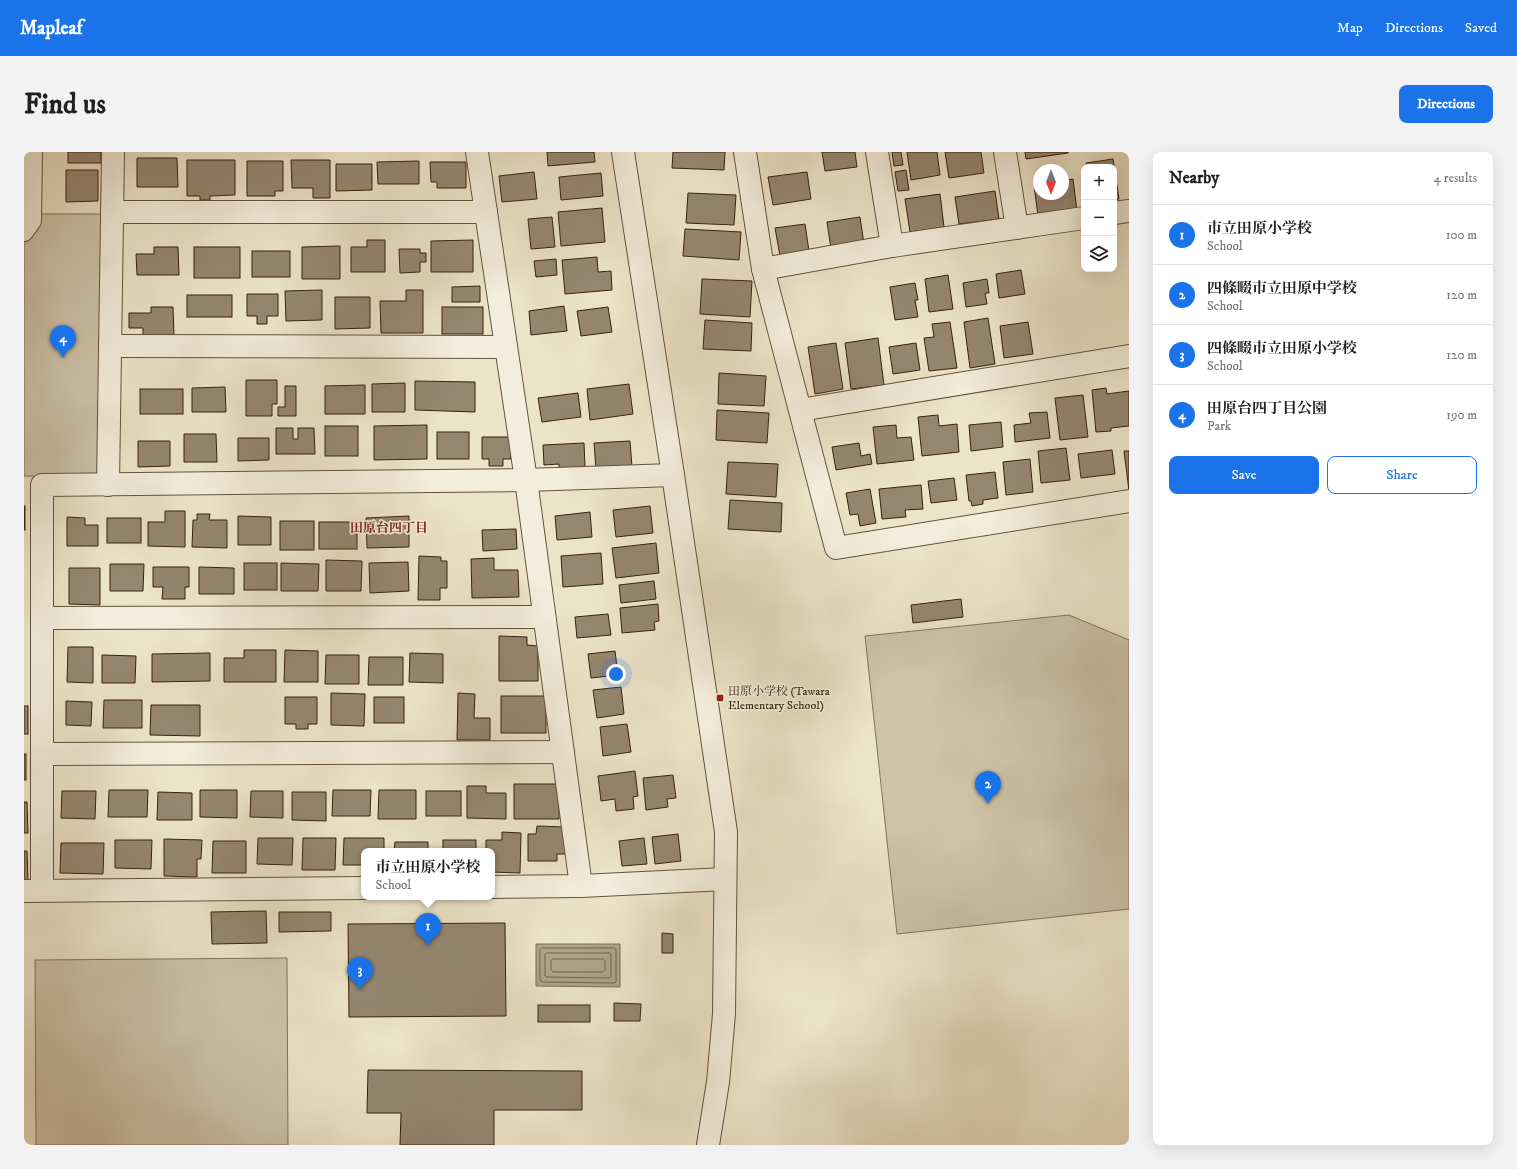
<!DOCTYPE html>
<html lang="en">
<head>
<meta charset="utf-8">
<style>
  body { margin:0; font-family:"IM FELL DW Pica","Noto Serif JP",serif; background:#f2f2f2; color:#202124 }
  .controls { position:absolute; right:12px; top:12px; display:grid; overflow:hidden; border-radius:8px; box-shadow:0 4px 16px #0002 }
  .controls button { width:36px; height:36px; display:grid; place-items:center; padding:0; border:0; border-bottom:1px solid #e0e0e0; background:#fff; color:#202124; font:20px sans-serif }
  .compass { position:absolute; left:1009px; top:12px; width:36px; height:36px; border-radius:50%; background:#fff; box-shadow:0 4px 16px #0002; rotate:180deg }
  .you { position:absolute; left:592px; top:522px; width:14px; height:14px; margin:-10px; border:3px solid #fff; border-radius:50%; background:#1a73e8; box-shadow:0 0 0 6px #1a73e833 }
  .badge { display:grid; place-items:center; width:26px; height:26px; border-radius:50%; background:#1a73e8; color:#fff; font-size:13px; font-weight:700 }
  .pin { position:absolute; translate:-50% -33px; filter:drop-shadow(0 1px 2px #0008) }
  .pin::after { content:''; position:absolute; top:21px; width:14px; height:12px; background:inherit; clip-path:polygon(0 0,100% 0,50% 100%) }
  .popup { position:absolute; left:337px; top:696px; width:134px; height:52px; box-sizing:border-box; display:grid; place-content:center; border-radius:8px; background:#fff; filter:drop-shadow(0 1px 3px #0005); font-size:13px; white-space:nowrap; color:#757577 }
  .popup b { font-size:15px; color:#202124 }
  .popup::after { content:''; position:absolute; left:50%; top:100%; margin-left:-8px; border:8px solid transparent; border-top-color:#fff }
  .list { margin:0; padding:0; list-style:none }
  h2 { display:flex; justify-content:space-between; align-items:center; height:52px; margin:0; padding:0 16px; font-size:17px }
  h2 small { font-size:13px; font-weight:400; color:#757577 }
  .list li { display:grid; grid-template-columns:26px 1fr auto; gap:12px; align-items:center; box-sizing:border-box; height:60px; padding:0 16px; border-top:1px solid #e0e0e0 }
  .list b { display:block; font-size:15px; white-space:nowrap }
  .list p { margin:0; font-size:13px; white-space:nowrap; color:#757577 }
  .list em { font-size:13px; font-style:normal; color:#757577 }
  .actions { display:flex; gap:8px; padding:12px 16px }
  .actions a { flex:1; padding:9px 0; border:1px solid #1a73e8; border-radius:8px; text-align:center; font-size:14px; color:#1a73e8 }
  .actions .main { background:#1a73e8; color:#fff }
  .icon { flex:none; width:22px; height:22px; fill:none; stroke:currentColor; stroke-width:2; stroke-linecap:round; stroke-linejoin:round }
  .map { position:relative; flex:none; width:1105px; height:993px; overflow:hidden; border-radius:8px }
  header { display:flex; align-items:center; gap:24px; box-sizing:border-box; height:56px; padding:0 20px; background:#1a73e8; color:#fff }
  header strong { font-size:19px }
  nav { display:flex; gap:22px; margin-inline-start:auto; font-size:14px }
  .intro { display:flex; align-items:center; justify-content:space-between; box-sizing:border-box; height:96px; padding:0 24px }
  h1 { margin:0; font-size:28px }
  .button { padding:10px 18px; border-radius:8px; background:#1a73e8; color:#fff; font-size:14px; font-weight:700 }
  main { display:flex; gap:24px; padding:0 24px }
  aside { flex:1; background:#fff; border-radius:8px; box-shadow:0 4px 16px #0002 }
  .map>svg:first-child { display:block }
</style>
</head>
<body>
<header>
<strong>Mapleaf</strong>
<nav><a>Map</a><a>Directions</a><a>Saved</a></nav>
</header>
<div class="intro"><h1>Find us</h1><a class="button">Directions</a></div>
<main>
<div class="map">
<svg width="1105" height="993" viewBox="0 0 1105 993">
  <rect width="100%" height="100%" fill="#ece4c8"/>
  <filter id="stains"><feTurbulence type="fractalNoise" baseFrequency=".005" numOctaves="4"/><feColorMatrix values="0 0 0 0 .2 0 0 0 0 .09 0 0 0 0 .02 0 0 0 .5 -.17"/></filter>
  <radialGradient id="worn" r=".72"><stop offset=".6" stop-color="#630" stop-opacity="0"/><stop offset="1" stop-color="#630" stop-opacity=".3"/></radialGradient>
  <g fill="#cdc3a9" stroke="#82725c">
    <polygon points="16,62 81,62 77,325 0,324 0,87"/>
    <polygon points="1045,463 1105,488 1105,757 873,782 841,484"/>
    <polygon points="263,806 264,993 12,993 11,808"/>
  </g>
  <polygon fill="#aea289" stroke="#7e6e59" points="512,792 596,792 596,835 512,834"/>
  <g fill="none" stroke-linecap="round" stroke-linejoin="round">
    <g stroke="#72624c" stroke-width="1">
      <polygon points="518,796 591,796 592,798 592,830 590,831 518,830 516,828 516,798"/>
      <polygon points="523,801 586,801 587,803 587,825 585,826 523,825 521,824 521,803"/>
      <polygon points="529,807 579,807 581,809 581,818 579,820 529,820 527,818 527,809"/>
    </g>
  </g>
  <g fill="#958670" stroke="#372110">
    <rect x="44" y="0" width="33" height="11"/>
    <polygon points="523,0 570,0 571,10 524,14"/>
    <polygon points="649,0 701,0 700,18 648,16"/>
    <polygon points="798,0 831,0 833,15 801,19"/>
    <polygon points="868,0 877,0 879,13 870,14"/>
    <polygon points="883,0 913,0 916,23 887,28"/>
    <polygon points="921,0 957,0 960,21 925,26"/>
    <polygon points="1001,0 1044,0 1044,1 1002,7"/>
    <polygon points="113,6 153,6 154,35 113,35"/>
    <polygon points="1089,7 1095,47 1090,48 1090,15 1063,15 1062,11"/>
    <polygon points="163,8 211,8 211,43 186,44 186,48 176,48 176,44 163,44"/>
    <polygon points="267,8 306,8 306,46 289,46 289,36 268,36"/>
    <polygon points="223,9 259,9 259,39 251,39 251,44 223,44"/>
    <polygon points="395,9 395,32 354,32 353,10"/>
    <polygon points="406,10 442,10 442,36 413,36 413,30 407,30"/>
    <polygon points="312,12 348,12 348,38 312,39"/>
    <polygon points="42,18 74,18 74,49 42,50"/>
    <polygon points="882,18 885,38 874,39 871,20"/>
    <polygon points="510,20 513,47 478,50 475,24"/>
    <polygon points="783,20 787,47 749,53 744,25"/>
    <polygon points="577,21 579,44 537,48 535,25"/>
    <polygon points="1049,27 1053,59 1014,64 1010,33 1015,32 1015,42 1039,42 1039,29"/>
    <polygon points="971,39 975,67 935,72 931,45"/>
    <polygon points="664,41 712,43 710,73 662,71"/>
    <polygon points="916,42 920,75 886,80 881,47"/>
    <polygon points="578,56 581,90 537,94 534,60"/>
    <polygon points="528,65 531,95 507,97 504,67"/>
    <polygon points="836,65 840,92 807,97 803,70"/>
    <polygon points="781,72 785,99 756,104 751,76"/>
    <polygon points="661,77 717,80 715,108 659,104"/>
    <polygon points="343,88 361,88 361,120 327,120 327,95 343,95"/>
    <polygon points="449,88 449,120 407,120 407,89"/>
    <polygon points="316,94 316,127 278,127 278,95"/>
    <polygon points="130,95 154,95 155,123 113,123 112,102 130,102"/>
    <rect x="170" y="95" width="46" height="31"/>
    <polygon points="375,97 396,97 396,101 402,101 402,110 396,110 396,120 376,121"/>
    <rect x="228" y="99" width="38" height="26"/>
    <polygon points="573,105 574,120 587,119 588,138 541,142 538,108"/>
    <polygon points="532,107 533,123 512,125 510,109"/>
    <polygon points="997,118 1001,142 975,146 972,122"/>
    <polygon points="924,123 929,157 905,160 901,127"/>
    <polygon points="678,127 728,129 726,165 676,162"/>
    <polygon points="963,127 965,141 961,141 963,152 942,155 939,131"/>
    <polygon points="891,131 894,148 891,148 894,165 871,168 866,135"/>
    <polygon points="456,134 456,150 428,150 428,135"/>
    <polygon points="298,138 298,168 262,169 261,139"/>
    <polygon points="382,138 399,138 399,181 357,181 356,149 382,149"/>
    <polygon points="223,142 254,142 254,164 243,164 243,172 233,172 233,164 223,164"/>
    <rect x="163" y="143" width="45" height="22"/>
    <polygon points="311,145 346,145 346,176 311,177"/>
    <polygon points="540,154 543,179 507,183 505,159"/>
    <polygon points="127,155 149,155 150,183 119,183 119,176 105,176 105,161 127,161"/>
    <rect x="418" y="155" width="41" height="27"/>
    <polygon points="584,155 588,180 557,184 553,159"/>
    <polygon points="964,166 971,212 946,216 940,170"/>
    <polygon points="681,168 728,171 727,199 679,197"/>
    <polygon points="926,170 933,216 905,219 900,186 910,185 908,172"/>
    <polygon points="1004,170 1009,202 980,206 976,174"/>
    <polygon points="854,186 860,233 827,237 821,191"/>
    <polygon points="812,191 819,237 791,242 784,195"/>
    <polygon points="892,191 896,218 869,222 865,195"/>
    <polygon points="695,221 742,224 740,254 694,252"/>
    <polygon points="222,228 253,228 253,252 248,252 248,264 222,264"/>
    <polygon points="391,229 451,230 451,260 391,258"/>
    <polygon points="381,231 381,260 348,260 348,232"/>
    <polygon points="605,232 609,262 566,268 563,237"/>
    <polygon points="341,233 341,262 301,262 301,234"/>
    <polygon points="261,234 272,234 272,264 254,264 254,255 261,255"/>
    <polygon points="201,235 202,260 168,260 168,236"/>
    <polygon points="1082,236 1083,242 1105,239 1105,274 1087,276 1087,279 1072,280 1068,238"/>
    <rect x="116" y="237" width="43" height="25"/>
    <polygon points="554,241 557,265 518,270 514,246"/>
    <polygon points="1059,243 1064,285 1036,288 1031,246"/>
    <polygon points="693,258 745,261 743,291 692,288"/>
    <polygon points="1023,260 1026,286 991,290 990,273 1007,271 1005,261"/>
    <polygon points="914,263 915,274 933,272 935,300 898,304 894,265"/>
    <polygon points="977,270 979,295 947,299 945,273"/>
    <polygon points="403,273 403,307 350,308 350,274"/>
    <polygon points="872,273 873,286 887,285 890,308 853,312 849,275"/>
    <rect x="301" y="274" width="33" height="30"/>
    <polygon points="252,276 269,276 269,287 274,287 274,276 290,276 291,302 252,302"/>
    <rect x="413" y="280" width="32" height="27"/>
    <polygon points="160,282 192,282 193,310 160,310"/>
    <polygon points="458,285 487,285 487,307 479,307 479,314 465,314 465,307 458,307"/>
    <polygon points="214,286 245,286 245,308 214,309"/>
    <polygon points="114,289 146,289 146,314 114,315"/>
    <polygon points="606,289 608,315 572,317 570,291"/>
    <polygon points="560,291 561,315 535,317 535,312 520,313 519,293"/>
    <polygon points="835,291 837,304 846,302 848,312 812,318 808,295"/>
    <polygon points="1042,296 1046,328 1017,331 1014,299"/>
    <polygon points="1088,298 1091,322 1057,326 1054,302"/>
    <polygon points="1100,299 1105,299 1105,339"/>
    <polygon points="1006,307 1009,340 982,343 979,310"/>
    <polygon points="704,310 754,312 752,345 702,342"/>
    <polygon points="971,320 974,346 959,348 959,352 948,354 947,349 945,349 942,323"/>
    <polygon points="930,326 933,348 907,351 904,329"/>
    <polygon points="897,333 899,357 881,358 882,365 858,367 855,337"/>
    <polygon points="846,337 852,371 836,374 834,362 826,363 822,341"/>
    <polygon points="706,348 758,351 757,380 704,377"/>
    <rect x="0" y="354" width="1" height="24"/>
    <polygon points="626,354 629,381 592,385 589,358"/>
    <polygon points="141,359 161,359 161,395 124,394 124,370 141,370"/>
    <polygon points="566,360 568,385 533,388 531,364"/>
    <polygon points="173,362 186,362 185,368 203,368 203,396 168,395 169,368 173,368"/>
    <polygon points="214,364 247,365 247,393 214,393"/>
    <polygon points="385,364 385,395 343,396 342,366"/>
    <polygon points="43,365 61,366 61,373 74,373 74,394 43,394"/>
    <rect x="83" y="366" width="34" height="25"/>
    <rect x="256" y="369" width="34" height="29"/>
    <rect x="295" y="370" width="38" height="27"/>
    <polygon points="492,377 493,397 459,399 458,378"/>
    <polygon points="632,391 635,421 592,426 588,396"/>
    <polygon points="577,401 579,432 539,435 537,404"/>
    <polygon points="395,404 417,405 417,409 423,409 423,436 416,436 416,448 394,448"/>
    <polygon points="470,406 470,418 494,418 495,445 448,446 447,407"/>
    <polygon points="302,408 338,409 337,439 302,439"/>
    <polygon points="384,410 385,439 346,441 345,411"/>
    <rect x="220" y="411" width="33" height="27"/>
    <polygon points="257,411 295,412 294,439 257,439"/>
    <polygon points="86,412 120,412 119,439 86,439"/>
    <polygon points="129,415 165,415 165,435 161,435 161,447 138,447 139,435 129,435"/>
    <polygon points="175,415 210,416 210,442 175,442"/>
    <polygon points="45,416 76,416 76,453 45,452"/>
    <polygon points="630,429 632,447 597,451 595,433"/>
    <polygon points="937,447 939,465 889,471 887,453"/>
    <polygon points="634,452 635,469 630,470 631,478 598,481 596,456"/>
    <polygon points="584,462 587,483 553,486 551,465"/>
    <polygon points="475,484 503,485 503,493 514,494 514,529 475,529"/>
    <polygon points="44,495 69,495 69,531 43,530"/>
    <polygon points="220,498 252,498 252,530 200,530 200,506 220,506"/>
    <polygon points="261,498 294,499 294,530 260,530"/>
    <polygon points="591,499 594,523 567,526 564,502"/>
    <polygon points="186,501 186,529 128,530 128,502"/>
    <polygon points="386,501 419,502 419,531 385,530"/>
    <polygon points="78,503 112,504 111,531 78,531"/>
    <polygon points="302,503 335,503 335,532 301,532"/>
    <polygon points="345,505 379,505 379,533 344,533"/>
    <polygon points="597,535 600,562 573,566 569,538"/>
    <polygon points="307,541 341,542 340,574 307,573"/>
    <polygon points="434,541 451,542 450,566 466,566 466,588 433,588"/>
    <rect x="477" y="544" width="45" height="37"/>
    <polygon points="261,545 293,545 293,572 284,572 284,577 272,577 272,572 261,572"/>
    <rect x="350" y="545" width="30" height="26"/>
    <polygon points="80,548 118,548 118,576 79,576"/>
    <polygon points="42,549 68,550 67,574 42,573"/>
    <polygon points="127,553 176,553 176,584 126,583"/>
    <rect x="0" y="554" width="4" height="28"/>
    <polygon points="603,572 607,600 579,604 576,575"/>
    <rect x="0" y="602" width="2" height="26"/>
    <polygon points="611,619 614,644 609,645 610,657 592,659 591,647 577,649 574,624"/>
    <polygon points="649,623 652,646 643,647 644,655 622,658 619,626"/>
    <polygon points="490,632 536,632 535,667 490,667"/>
    <polygon points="443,634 462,634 462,641 482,641 482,667 443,666"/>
    <polygon points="85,638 124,638 123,665 84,665"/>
    <polygon points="176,638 213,638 213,666 176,665"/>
    <polygon points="309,638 347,638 346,664 308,664"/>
    <polygon points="355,638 392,638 392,667 354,667"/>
    <polygon points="38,639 72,639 71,667 37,666"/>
    <polygon points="227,639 259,639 259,666 226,665"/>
    <rect x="402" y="639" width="35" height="25"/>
    <polygon points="134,640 168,641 168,668 133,668"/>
    <polygon points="268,640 302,640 302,669 268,668"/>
    <polygon points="0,650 3,650 4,681 0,681"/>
    <polygon points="513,674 542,675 542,702 533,702 533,709 504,709 504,682 512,682"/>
    <polygon points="478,680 497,681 496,721 468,720 468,699 462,699 462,688 478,688"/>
    <polygon points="654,682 657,709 631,712 628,685"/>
    <polygon points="234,686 269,686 268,713 233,712"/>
    <polygon points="279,686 312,686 311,718 278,718"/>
    <polygon points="320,686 360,686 360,699 340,699 340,713 319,713"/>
    <polygon points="620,686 623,712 598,714 595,689"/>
    <polygon points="140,687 178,688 177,707 173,707 173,725 140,724"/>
    <polygon points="91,688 128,688 127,717 91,716"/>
    <rect x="419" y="688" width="33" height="11"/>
    <polygon points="189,689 222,689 222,721 188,721"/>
    <polygon points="371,690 404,690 404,699 370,699"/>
    <polygon points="37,691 80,691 79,722 36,721"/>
    <polygon points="0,699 3,699 4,730 0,730"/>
    <polygon points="242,759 243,791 188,792 187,760"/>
    <polygon points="255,760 307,760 307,779 255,780"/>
    <polygon points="481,771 482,864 325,865 324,772"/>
    <polygon points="638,781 649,782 649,801 638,801"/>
    <polygon points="590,851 617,852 616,869 590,869"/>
    <rect x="514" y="853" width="52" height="17"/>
    <polygon points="344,918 558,919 558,958 470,958 470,993 376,993 377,961 343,961"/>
  </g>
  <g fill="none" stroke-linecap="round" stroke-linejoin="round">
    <defs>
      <polyline id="pedestrian" points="0,80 8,69 9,0"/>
      <g id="minor">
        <polyline points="453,0 502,328 557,734"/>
        <polyline points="721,0 739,117 812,396 1105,349"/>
        <polyline points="853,0 868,94"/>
        <polyline points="981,0 993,76"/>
        <polyline points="88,60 462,60"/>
        <polyline points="1090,61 1105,59"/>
        <polyline points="739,117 868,94 1060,66"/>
        <polyline points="86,194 482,195"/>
        <polyline points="776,258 1105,204"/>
        <polyline points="84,333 89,0"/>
        <polyline points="18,466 520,465"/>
        <polyline points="18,602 539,600"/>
        <polyline points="468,735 557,734 701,727"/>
        <polyline points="18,738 18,333 502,328 649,323"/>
        <polyline points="0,739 340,736"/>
      </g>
      <polyline id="tertiary" points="599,0 649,323 702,680 700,862 694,930 684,993"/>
    </defs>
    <use href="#pedestrian" stroke="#64523e" stroke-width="20"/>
    <use href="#minor" stroke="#64523e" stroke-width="24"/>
    <use href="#tertiary" stroke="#64523e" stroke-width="24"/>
    <use href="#pedestrian" stroke="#f3eddb" stroke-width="18"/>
    <use href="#minor" stroke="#f3eddb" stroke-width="22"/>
    <use href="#tertiary" stroke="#f3eddb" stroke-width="22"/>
  </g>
  <rect fill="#8f2418" stroke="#f3eddb" stroke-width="1.5" x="692" y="542" width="8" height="8" rx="2"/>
  <g text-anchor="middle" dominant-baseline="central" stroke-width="3.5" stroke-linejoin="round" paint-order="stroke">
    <g font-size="12" fill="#372110" stroke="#f3eddb" text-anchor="start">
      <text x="704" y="539">田原小学校 (Tawara<tspan x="704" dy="14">Elementary School)</tspan></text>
    </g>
    <g font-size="13" font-weight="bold" fill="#7a1f14" stroke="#f3eddb">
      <text x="365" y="376">田原台四丁目</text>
    </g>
  </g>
  <rect width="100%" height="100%" filter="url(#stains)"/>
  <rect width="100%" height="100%" fill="url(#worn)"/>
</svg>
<div class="controls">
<button>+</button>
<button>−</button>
<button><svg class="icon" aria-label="layers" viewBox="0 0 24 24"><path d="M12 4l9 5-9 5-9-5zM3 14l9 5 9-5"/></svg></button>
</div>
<svg class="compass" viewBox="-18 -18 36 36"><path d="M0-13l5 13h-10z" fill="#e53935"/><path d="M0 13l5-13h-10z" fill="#757577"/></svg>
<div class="you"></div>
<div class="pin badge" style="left:404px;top:794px">1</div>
<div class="popup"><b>市立田原小学校</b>School</div>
<div class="pin badge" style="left:964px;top:652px">2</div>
<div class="pin badge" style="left:336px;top:838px">3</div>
<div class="pin badge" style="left:39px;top:206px">4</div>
</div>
<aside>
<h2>Nearby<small>4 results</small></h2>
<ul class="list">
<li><span class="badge">1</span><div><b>市立田原小学校</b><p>School</p></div><em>100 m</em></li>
<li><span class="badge">2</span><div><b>四條畷市立田原中学校</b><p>School</p></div><em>120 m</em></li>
<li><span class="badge">3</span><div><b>四條畷市立田原小学校</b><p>School</p></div><em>120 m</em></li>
<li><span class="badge">4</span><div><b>田原台四丁目公園</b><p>Park</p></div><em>190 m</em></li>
</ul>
<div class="actions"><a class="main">Save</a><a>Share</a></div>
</aside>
</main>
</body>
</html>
